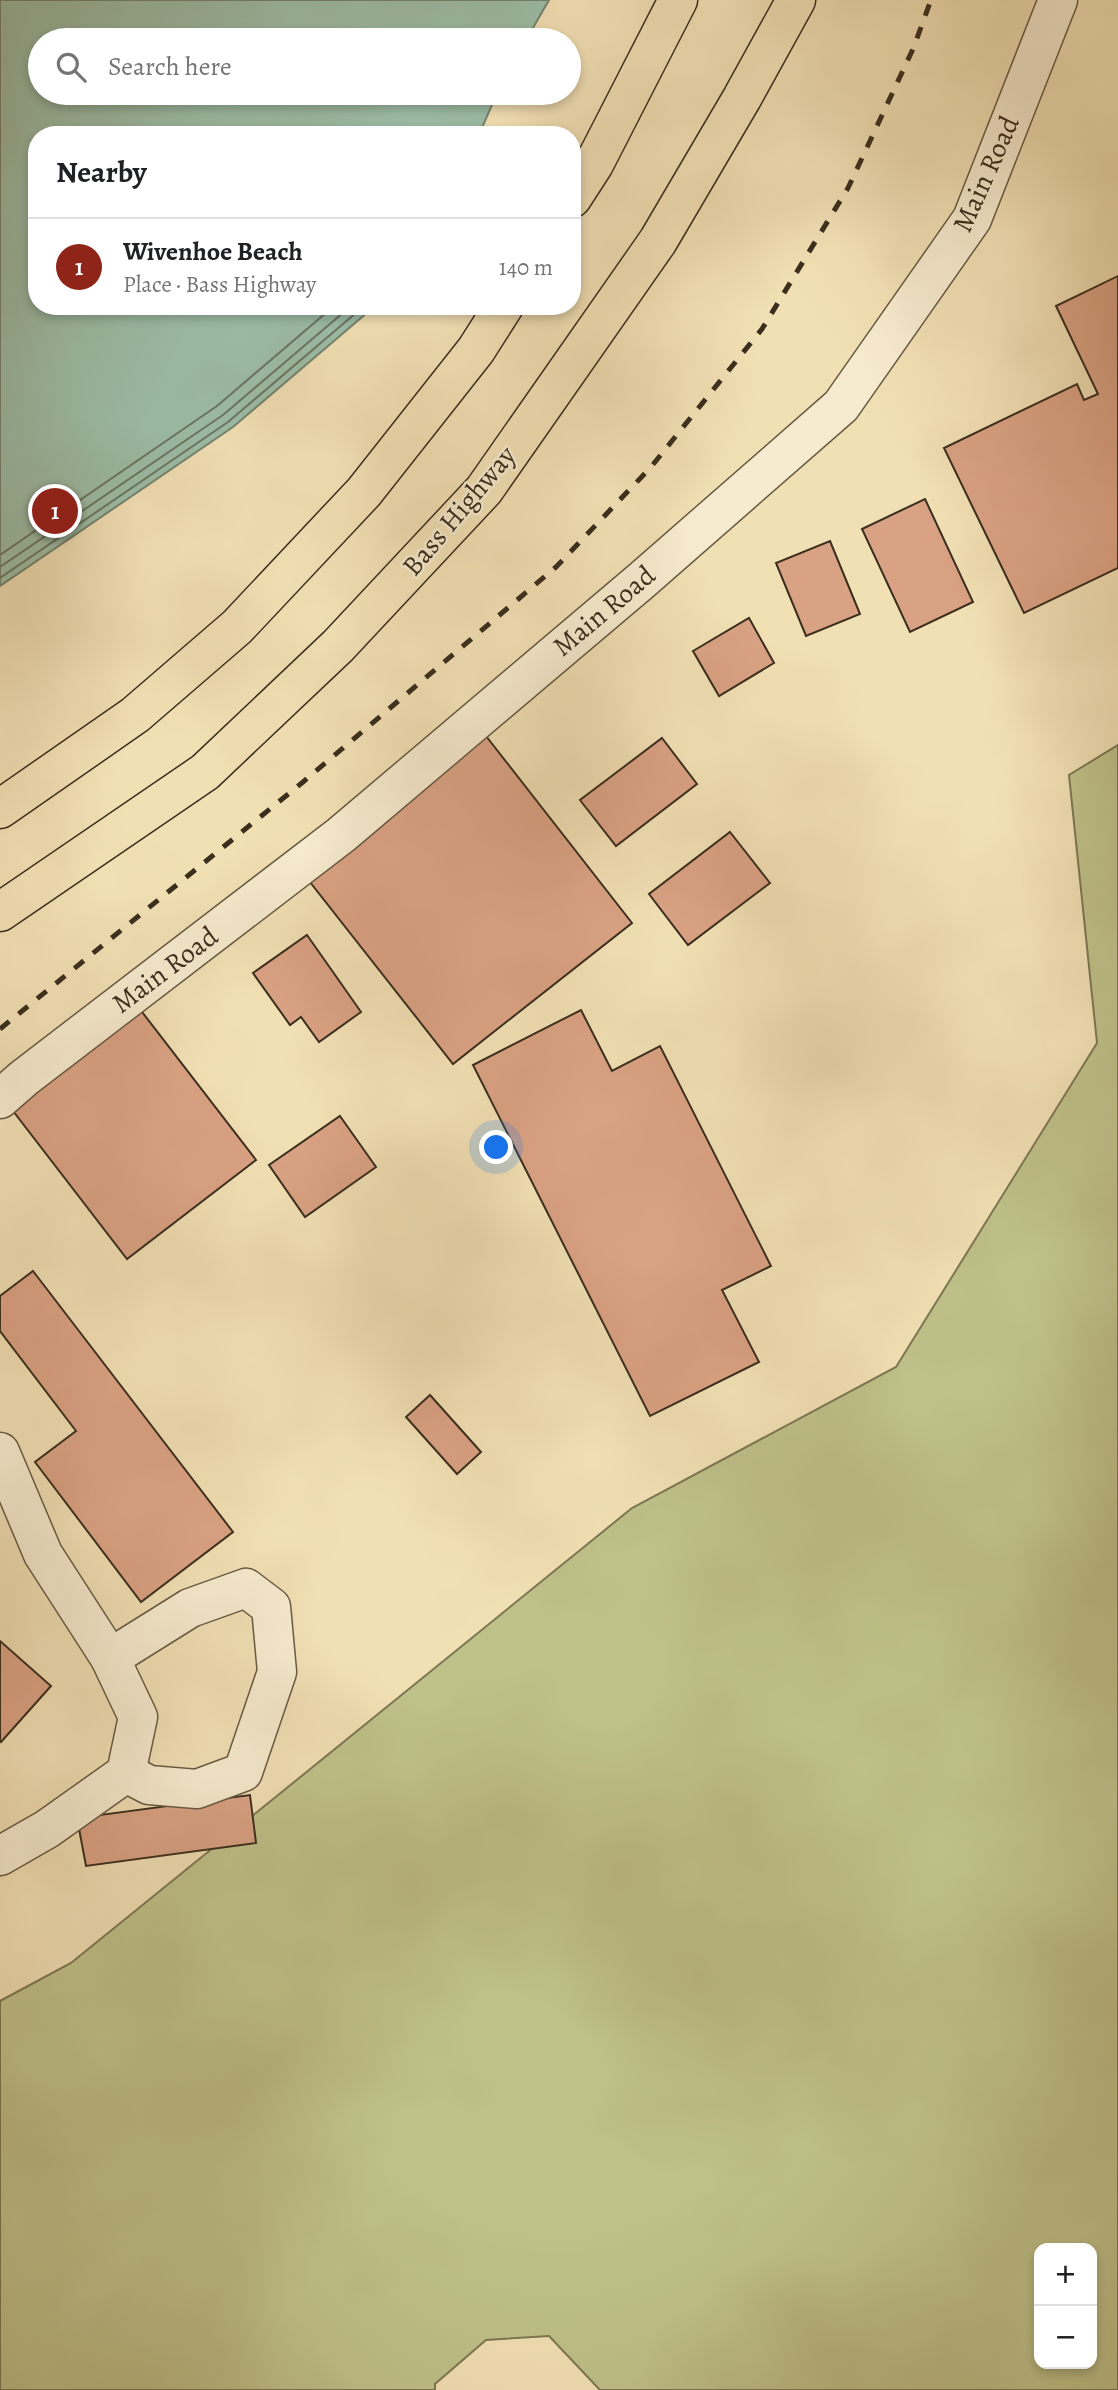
<!DOCTYPE html>
<html lang="en">
<head>
<meta charset="utf-8">
<style>
  body { margin:0; font-family:Alegreya,serif; background:#f2f2f2; color:#202124 }
  .controls { position:absolute; right:21px; bottom:21px; display:grid; overflow:hidden; border-radius:14px; box-shadow:0 4px 10px #0003 }
  .controls button { width:63px; height:63px; display:grid; place-items:center; padding:0; border:0; border-bottom:2px solid #e0e0e0; background:#fff; color:#202124; font:35px sans-serif }
  .you { position:absolute; left:497px; top:1148px; width:24px; height:24px; margin:-18px; border:5px solid #fff; border-radius:50%; background:#1a73e8; box-shadow:0 0 0 10px #1a73e833 }
  .badge { display:grid; place-items:center; width:46px; height:46px; border-radius:50%; background:#8f2418; color:#fff; font-size:23px; font-weight:700 }
  .pin { position:absolute; translate:-50% -50%; border:4px solid #fff; box-shadow:0 2px 7px #0006 }
  .list { margin:0; padding:0; list-style:none }
  h2 { display:flex; justify-content:space-between; align-items:center; height:91px; margin:0; padding:0 28px; font-size:30px }
  h2 small { font-size:23px; font-weight:400; color:#757577 }
  .list li { display:grid; grid-template-columns:46px 1fr auto; gap:21px; align-items:center; box-sizing:border-box; height:98px; padding:0 28px; border-top:2px solid #e0e0e0 }
  .list b { display:block; font-size:26px; white-space:nowrap }
  .list p { margin:0; font-size:23px; white-space:nowrap; color:#757577 }
  .list em { font-size:23px; font-style:normal; color:#757577 }
  .icon { flex:none; width:38px; height:38px; fill:none; stroke:currentColor; stroke-width:2; stroke-linecap:round; stroke-linejoin:round }
  .map { position:relative; flex:none; width:1118px; height:2390px; overflow:hidden }
  .search { position:absolute; background:#fff; box-shadow:0 4px 10px #0003; left:28px; top:28px; width:553px; height:77px; display:flex; align-items:center; gap:18px; box-sizing:border-box; padding:0 24px; border-radius:38px; color:#757577; font-size:26px }
  .panel { position:absolute; background:#fff; box-shadow:0 4px 10px #0003; left:28px; top:126px; width:553px; height:189px; border-radius:28px }
  .map>svg:first-child { display:block }
</style>
</head>
<body>
<div class="map">
<svg width="1118" height="2390" viewBox="0 0 1118 2390">
  <rect width="100%" height="100%" fill="#f2e0b5"/>
  <filter id="stains"><feTurbulence type="fractalNoise" baseFrequency=".00286" numOctaves="4"/><feColorMatrix values="0 0 0 0 .2 0 0 0 0 .09 0 0 0 0 .02 0 0 0 .5 -.17"/></filter>
  <radialGradient id="worn" r=".72"><stop offset=".6" stop-color="#630" stop-opacity="0"/><stop offset="1" stop-color="#630" stop-opacity=".3"/></radialGradient>
  <path fill="#bfc18a" stroke="#7c7854" stroke-width="2" fill-rule="evenodd" d="M 1118,745 L 1118,2390 L 600,2390 L 549,2336 L 486,2340 L 435,2384 L 435,2390 L 0,2390 L 0,2001 L 71,1963 L 632,1508 L 896,1367 L 1097,1043 L 1069,775 ZM 1039,2248 L 1092,2248 L 1092,2364 L 1039,2364 Z"/>
  <polygon fill="#9cbea8" stroke="#758470" stroke-width="2" points="0,0 549,0 526,40 40,40 40,93 497,93 479,135 37,135 37,306 375,306 233,427 0,586"/>
  <g fill="none" stroke-linecap="round" stroke-linejoin="round">
    <g stroke="#6b7662" stroke-width="2">
      <polyline points="0,555 217,406 334,306"/>
      <polyline points="0,567 223,415 351,306"/>
      <polyline points="0,578 228,422 364,306"/>
    </g>
  </g>
  <g fill="#daa284" stroke="#3a2e1d" stroke-width="2">
    <polygon points="1118,276 1118,568 1024,613 944,448 1077,384 1084,400 1098,394 1056,306"/>
    <polygon points="925,499 973,602 910,632 862,529"/>
    <polygon points="830,541 860,614 806,636 776,563"/>
    <polygon points="749,618 774,663 719,696 693,651"/>
    <polygon points="486,736 632,923 453,1064 306,877"/>
    <polygon points="662,738 697,784 616,846 580,800"/>
    <polygon points="730,832 770,883 688,945 649,894"/>
    <polygon points="307,935 361,1012 319,1042 301,1017 290,1025 253,973"/>
    <polygon points="139,1008 256,1160 127,1259 10,1107"/>
    <polygon points="581,1010 612,1071 660,1046 771,1266 722,1290 759,1362 650,1416 473,1065"/>
    <polygon points="340,1116 376,1167 305,1217 269,1165"/>
    <polygon points="33,1271 233,1532 141,1602 35,1462 76,1431 0,1331 0,1296"/>
    <polygon points="430,1395 481,1452 457,1474 406,1417"/>
    <polygon points="0,1641 51,1686 1,1742 0,1741"/>
    <polygon points="250,1795 256,1843 86,1866 77,1818"/>
  </g>
  <g fill="none" stroke-linecap="round" stroke-linejoin="round">
    <defs>
      <g id="minor">
        <polyline points="0,1099 24,1078 341,835 641,581 841,406 972,219 1058,0"/>
        <polyline points="0,1452 43,1554 110,1658 138,1717 126,1773 47,1829 0,1856"/>
        <polyline points="110,1658 190,1608 246,1588 271,1607 277,1672 243,1772 197,1789 149,1785 126,1773"/>
      </g>
      <g id="highway">
        <polyline points="572,198 594,164 678,0"/>
        <polyline points="0,809 135,715 237,627 364,492 476,350 504,306"/>
        <polyline points="0,912 205,772 338,646 484,490 658,241 742,98 796,0"/>
      </g>
    </defs>
    <use href="#minor" stroke="#685a43" stroke-width="41"/>
    <use href="#highway" stroke="#3a2e1d" stroke-width="41"/>
    <use href="#minor" stroke="#f7ebcf" stroke-width="38"/>
    <use href="#highway" stroke="#f2e0b5" stroke-width="38"/>
    <polyline stroke="#3a2e1d" stroke-width="5" stroke-dasharray="12 12" stroke-linecap="butt" points="0,1029 303,782 556,567 651,467 762,329 848,188 913,49 931,0"/>
  </g>
  <g text-anchor="middle" dominant-baseline="central" stroke-width="5" stroke-linejoin="round" paint-order="stroke">
    <g font-size="28" fill="#3a2e1d" stroke="#f7ebcf">
      <text transform="translate(986 174) rotate(-66)">Main Road</text>
      <text transform="translate(459 511) rotate(-50)">Bass Highway</text>
      <text transform="translate(604 611) rotate(-40)">Main Road</text>
      <text transform="translate(165 970) rotate(-37)">Main Road</text>
    </g>
  </g>
  <rect width="100%" height="100%" filter="url(#stains)"/>
  <rect width="100%" height="100%" fill="url(#worn)"/>
</svg>
<div class="controls">
<button>+</button>
<button>−</button>
</div>
<div class="you"></div>
<div class="pin badge" style="left:55px;top:511px">1</div>
<div class="search"><svg class="icon" aria-label="search" viewBox="0 0 24 24"><circle cx="10" cy="10" r="6"/><path d="M15 15l6 6"/></svg>Search here</div>
<section class="panel">
<h2>Nearby<small></small></h2>
<ul class="list">
<li><span class="badge">1</span><div><b>Wivenhoe Beach</b><p>Place · Bass Highway</p></div><em>140 m</em></li>
</ul>
</section>
</div>
</body>
</html>
